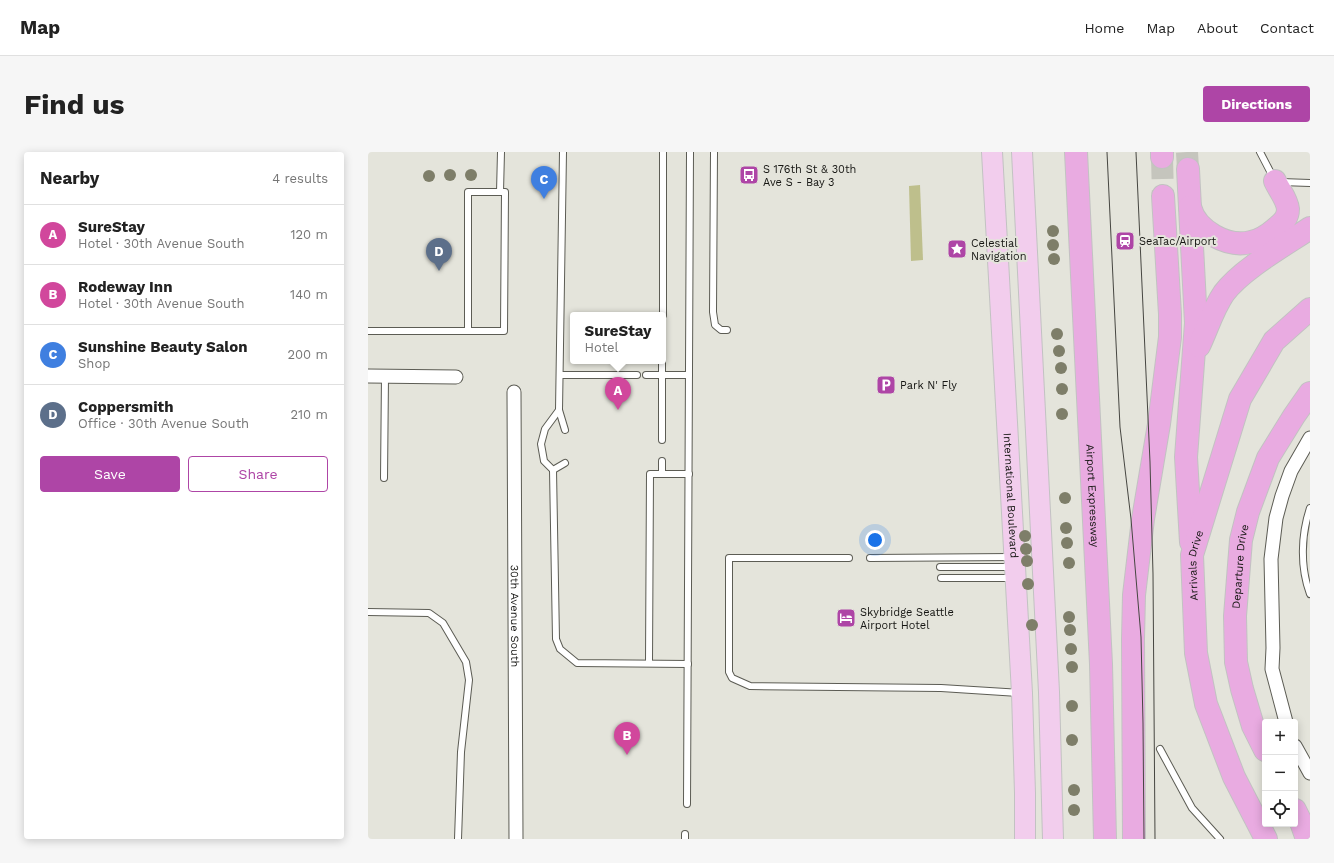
<!DOCTYPE html>
<html lang="en">
<head>
<meta charset="utf-8">
<style>
  body { margin:0; font-family:"Work Sans",sans-serif; background:#f6f6f6; color:#222 }
  .controls { position:absolute; right:12px; bottom:12px; display:grid; overflow:hidden; border-radius:4px; box-shadow:0 2px 10px #0003 }
  .controls button { width:36px; height:36px; display:grid; place-items:center; padding:0; border:0; border-bottom:1px solid #e0e0e0; background:#fff; color:#222; font:20px sans-serif }
  .you { position:absolute; left:507px; top:388px; width:14px; height:14px; margin:-10px; border:3px solid #fff; border-radius:50%; background:#1a73e8; box-shadow:0 0 0 6px #1a73e833 }
  .badge { display:grid; place-items:center; width:26px; height:26px; border-radius:50%; background:#ae45a6; color:#fff; font-size:13px; font-weight:700 }
  .pin { position:absolute; translate:-50% -33px; filter:drop-shadow(0 1px 2px #0008) }
  .pin::after { content:''; position:absolute; top:21px; width:14px; height:12px; background:inherit; clip-path:polygon(0 0,100% 0,50% 100%) }
  .popup { position:absolute; left:202px; top:160px; width:96px; height:52px; box-sizing:border-box; display:grid; place-content:center; border-radius:4px; background:#fff; filter:drop-shadow(0 1px 3px #0005); font-size:13px; white-space:nowrap; color:#767676 }
  .popup b { font-size:15px; color:#222 }
  .popup::after { content:''; position:absolute; left:50%; top:100%; margin-left:-8px; border:8px solid transparent; border-top-color:#fff }
  .list { margin:0; padding:0; list-style:none }
  h2 { display:flex; justify-content:space-between; align-items:center; height:52px; margin:0; padding:0 16px; font-size:17px }
  h2 small { font-size:13px; font-weight:400; color:#767676 }
  .list li { display:grid; grid-template-columns:26px 1fr auto; gap:12px; align-items:center; box-sizing:border-box; height:60px; padding:0 16px; border-top:1px solid #e0e0e0 }
  .list b { display:block; font-size:15px; white-space:nowrap }
  .list p { margin:0; font-size:13px; white-space:nowrap; color:#767676 }
  .list em { font-size:13px; font-style:normal; color:#767676 }
  .actions { display:flex; gap:8px; padding:12px 16px }
  .actions a { flex:1; padding:9px 0; border:1px solid #ae45a6; border-radius:4px; text-align:center; font-size:14px; color:#ae45a6 }
  .actions .main { background:#ae45a6; color:#fff }
  .icon { flex:none; width:22px; height:22px; fill:none; stroke:currentColor; stroke-width:2; stroke-linecap:round; stroke-linejoin:round }
  .map { position:relative; flex:none; width:942px; height:687px; overflow:hidden; border-radius:4px }
  header { display:flex; align-items:center; gap:24px; box-sizing:border-box; height:56px; padding:0 20px; background:#fff; border-bottom:1px solid #e0e0e0 }
  header strong { font-size:19px }
  nav { display:flex; gap:22px; margin-inline-start:auto; font-size:14px }
  .intro { display:flex; align-items:center; justify-content:space-between; box-sizing:border-box; height:96px; padding:0 24px }
  h1 { margin:0; font-size:28px }
  .button { padding:10px 18px; border-radius:4px; background:#ae45a6; color:#fff; font-size:14px; font-weight:700 }
  main { display:flex; gap:24px; padding:0 24px }
  aside { flex:1; background:#fff; border-radius:4px; box-shadow:0 2px 10px #0003 }
  .map>svg:first-child { display:block }
</style>
</head>
<body>
<header>
<strong>Map</strong>
<nav><a>Home</a><a>Map</a><a>About</a><a>Contact</a></nav>
</header>
<div class="intro"><h1>Find us</h1><a class="button">Directions</a></div>
<main>
<aside>
<h2>Nearby<small>4 results</small></h2>
<ul class="list">
<li><span class="badge" style="background:#d1479c">A</span><div><b>SureStay</b><p>Hotel · 30th Avenue South</p></div><em>120 m</em></li>
<li><span class="badge" style="background:#d1479c">B</span><div><b>Rodeway Inn</b><p>Hotel · 30th Avenue South</p></div><em>140 m</em></li>
<li><span class="badge" style="background:#3f7fe0">C</span><div><b>Sunshine Beauty Salon</b><p>Shop</p></div><em>200 m</em></li>
<li><span class="badge" style="background:#5c6f8a">D</span><div><b>Coppersmith</b><p>Office · 30th Avenue South</p></div><em>210 m</em></li>
</ul>
<div class="actions"><a class="main">Save</a><a>Share</a></div>
</aside>
<div class="map">
<svg width="942" height="687" viewBox="0 0 942 687">
  <rect width="100%" height="100%" fill="#e4e4db"/>
  <polygon fill="#bebf8c" points="552,33 555,108 543,109 541,34"/>
  <g fill="none" stroke-linecap="round" stroke-linejoin="round">
    <g stroke="#c5c5bd" stroke-width="22" stroke-dasharray="22 11" stroke-linecap="butt">
      <polyline points="819,0 820,17"/>
      <polyline points="794,5 795,44"/>
    </g>
    <defs>
      <g id="lane">
        <polyline points="195,0 191,258 177,277 173,292 176,309 185,318 188,487 192,497 209,511 320,512"/>
        <polyline points="346,0 345,160 347,173 353,178 359,178"/>
        <polyline points="892,0 905,25"/>
        <polyline points="913,30 942,31"/>
        <polyline points="132,40 133,0"/>
        <polyline points="295,163 295,0"/>
        <polyline points="0,179 136,179 137,40 100,40 100,179"/>
        <polyline points="294,209 294,288"/>
        <polyline points="192,223 269,223"/>
        <polyline points="278,223 321,223"/>
        <polyline points="191,258 197,278"/>
        <polyline points="294,309 294,322"/>
        <polyline points="185,318 197,311"/>
        <polyline points="16,326 17,224"/>
        <path d="M 942,356 C 933,383 932,415 942,442"/>
        <polyline points="481,406 361,406 361,520 364,526 382,534 573,536 652,541"/>
        <polyline points="502,406 645,405"/>
        <polyline points="572,415 644,415"/>
        <polyline points="573,426 646,426"/>
        <polyline points="0,460 61,461 75,471 98,510 101,528 93,600 90,687"/>
        <polyline points="281,511 282,322 321,322"/>
        <polyline points="792,597 824,656 852,687"/>
        <polyline points="319,652 322,0"/>
        <polyline points="317,687 317,682"/>
      </g>
      <g id="street">
        <polyline points="0,224 88,225"/>
        <path id="s1" d="M 146,240 L 148,687"/>
        <polyline points="918,570 904,517 905,496 903,407 908,366 914,344 923,319 942,286"/>
        <polyline points="927,594 942,621"/>
      </g>
      <g id="primary">
        <path id="s2" d="M 624,0 L 654,541 L 657,641 L 657,687"/>
        <polyline points="654,0 681,540 685,687"/>
      </g>
      <g id="highway">
        <path id="s3" d="M 708,0 L 733,512 L 737,687"/>
        <polyline points="794,0 794,5"/>
        <polyline points="820,17 828,171 818,305 823,390"/>
        <path d="M 822,55 C 828,79 860,96 883,90 C 893,88 900,83 907,77 C 914,71 920,67 920,57 C 919,47 911,38 907,29"/>
        <path d="M 831,194 C 839,177 845,157 856,141 C 874,117 917,93 942,76"/>
        <path id="s4" d="M 897,598 L 885,574 L 874,537 L 868,510 L 867,464 L 873,388 L 880,360 L 900,306 L 926,264 L 942,241"/>
        <polyline points="927,658 933,670 939,687"/>
        <polyline points="766,687 765,487 766,443 775,367 791,272 802,185 802,162 795,44"/>
        <path id="s5" d="M 898,687 L 866,625 L 838,552 L 828,501 L 824,403 L 872,247 L 906,189 L 942,157"/>
      </g>
    </defs>
    <use href="#lane" stroke="#5c5c54" stroke-width="8"/>
    <use href="#street" stroke="#5c5c54" stroke-width="15"/>
    <use href="#primary" stroke="#c2c2c2" stroke-width="22"/>
    <use href="#highway" stroke="#c2c2c2" stroke-width="24"/>
    <use href="#lane" stroke="#fff" stroke-width="6"/>
    <use href="#street" stroke="#fff" stroke-width="13"/>
    <use href="#primary" stroke="#f2cded" stroke-width="20"/>
    <use href="#highway" stroke="#e9abe1" stroke-width="22"/>
    <g stroke="#464641" stroke-width="1">
      <polyline points="739,0 752,275 763,367 773,485 775,571 776,687"/>
      <polyline points="768,0 782,310 785,422 787,687"/>
    </g>
  </g>
  <g fill="#7e7e69">
    <circle cx="82" cy="23" r="6"/>
    <circle cx="103" cy="23" r="6"/>
    <circle cx="61" cy="24" r="6"/>
    <circle cx="685" cy="79" r="6"/>
    <circle cx="685" cy="93" r="6"/>
    <circle cx="686" cy="107" r="6"/>
    <circle cx="689" cy="182" r="6"/>
    <circle cx="691" cy="199" r="6"/>
    <circle cx="693" cy="216" r="6"/>
    <circle cx="694" cy="237" r="6"/>
    <circle cx="694" cy="262" r="6"/>
    <circle cx="697" cy="346" r="6"/>
    <circle cx="698" cy="376" r="6"/>
    <circle cx="657" cy="384" r="6"/>
    <circle cx="699" cy="391" r="6"/>
    <circle cx="658" cy="397" r="6"/>
    <circle cx="659" cy="409" r="6"/>
    <circle cx="701" cy="411" r="6"/>
    <circle cx="660" cy="432" r="6"/>
    <circle cx="701" cy="465" r="6"/>
    <circle cx="664" cy="473" r="6"/>
    <circle cx="702" cy="478" r="6"/>
    <circle cx="703" cy="497" r="6"/>
    <circle cx="704" cy="515" r="6"/>
    <circle cx="704" cy="554" r="6"/>
    <circle cx="704" cy="588" r="6"/>
    <circle cx="706" cy="638" r="6"/>
    <circle cx="706" cy="658" r="6"/>
  </g>
  <defs>
    <symbol id="bus-square" viewBox="-11 -11 22 22"><rect x="-9" y="-9" width="18" height="18" rx="4" fill="#ae45a6" stroke="#e4e4db"/><path d="M-5-6H5V4H4V6H2V4H-2V6H-4V4H-5ZM-3.5-4V0h7V-4ZM-3.5 1.2v1.5H-2V1.2ZM2 1.2v1.5H3.5V1.2Z" fill="#fff"/></symbol>
    <symbol id="station-square" viewBox="-11 -11 22 22"><rect x="-9" y="-9" width="18" height="18" rx="4" fill="#ae45a6" stroke="#e4e4db"/><path d="M-3-6H3Q5-6 5-4V2Q5 4 3 4L4.5 6H3L1.5 4h-3L-3 6H-4.5L-3 4Q-5 4-5 2V-4Q-5-6-3-6ZM-3.5-4v3h7v-3ZM-3.5 1v1.5H-2V1ZM2 1v1.5H3.5V1Z" fill="#fff"/></symbol>
    <symbol id="sight-square" viewBox="-11 -11 22 22"><rect x="-9" y="-9" width="18" height="18" rx="4" fill="#ae45a6" stroke="#e4e4db"/><path d="M0-6L1.8-2.2L6-1.7L2.9 1.2L3.7 5.4L0 3.3L-3.7 5.4L-2.9 1.2L-6-1.7L-1.8-2.2Z" fill="#fff"/></symbol>
    <symbol id="parking-square" viewBox="-11 -11 22 22"><rect x="-9" y="-9" width="18" height="18" rx="4" fill="#ae45a6" stroke="#e4e4db"/><path d="M-3.5-5.5H1a3.5 3.5 0 0 1 0 7H-1V5.5H-3.5ZM-1-3.4V-.6H.8a1.4 1.4 0 0 0 0-2.8Z" fill="#fff"/></symbol>
    <symbol id="hotel-square" viewBox="-11 -11 22 22"><rect x="-9" y="-9" width="18" height="18" rx="4" fill="#ae45a6" stroke="#e4e4db"/><path d="M-6-4.5h1.5V1H6V5H4.5V3h-9V5H-6ZM-4 0a1.8 1.8 0 1 1 3.6 0ZM.5 0V-2.5h3Q6-2.5 6 0Z" fill="#fff"/></symbol>
  </defs>
  <g fill-rule="evenodd">
    <use href="#bus-square" x="370" y="12" width="22" height="22"/>
    <use href="#station-square" x="746" y="78" width="22" height="22"/>
    <use href="#sight-square" x="578" y="86" width="22" height="22"/>
    <use href="#parking-square" x="507" y="222" width="22" height="22"/>
    <use href="#hotel-square" x="467" y="455" width="22" height="22"/>
  </g>
  <g text-anchor="middle" dominant-baseline="central" stroke-width="4" stroke-linejoin="round" paint-order="stroke">
    <g font-size="11" fill="#161613" stroke="#e4e4db" text-anchor="start">
      <text x="395" y="17">S 176th St &amp; 30th<tspan x="395" dy="13">Ave S - Bay 3</tspan></text>
      <text x="771" y="89">SeaTac/Airport</text>
      <text x="603" y="91">Celestial<tspan x="603" dy="13">Navigation</tspan></text>
      <text x="532" y="233">Park N' Fly</text>
      <text x="492" y="460">Skybridge Seattle<tspan x="492" dy="13">Airport Hotel</tspan></text>
    </g>
    <g font-size="11" fill="#161613" stroke="#e4e4db">
      <text stroke="none"><textPath href="#s2" startOffset="344">International Boulevard</textPath></text>
      <text stroke="none"><textPath href="#s3" startOffset="344">Airport Expressway</textPath></text>
      <text stroke="none"><textPath href="#s5" startOffset="288">Arrivals Drive</textPath></text>
      <text stroke="none"><textPath href="#s4" startOffset="189">Departure Drive</textPath></text>
      <text stroke="none"><textPath href="#s1" startOffset="224">30th Avenue South</textPath></text>
    </g>
  </g>
</svg>
<div class="controls">
<button>+</button>
<button>−</button>
<button><svg class="icon" aria-label="locate" viewBox="0 0 24 24"><circle cx="12" cy="12" r="6"/><path d="M12 2v4M12 18v4M2 12h4M18 12h4"/></svg></button>
</div>
<div class="you"></div>
<div class="pin badge" style="left:250px;top:258px;background:#d1479c">A</div>
<div class="popup"><b>SureStay</b>Hotel</div>
<div class="pin badge" style="left:259px;top:603px;background:#d1479c">B</div>
<div class="pin badge" style="left:176px;top:47px;background:#3f7fe0">C</div>
<div class="pin badge" style="left:71px;top:119px;background:#5c6f8a">D</div>
</div>
</main>
</body>
</html>
